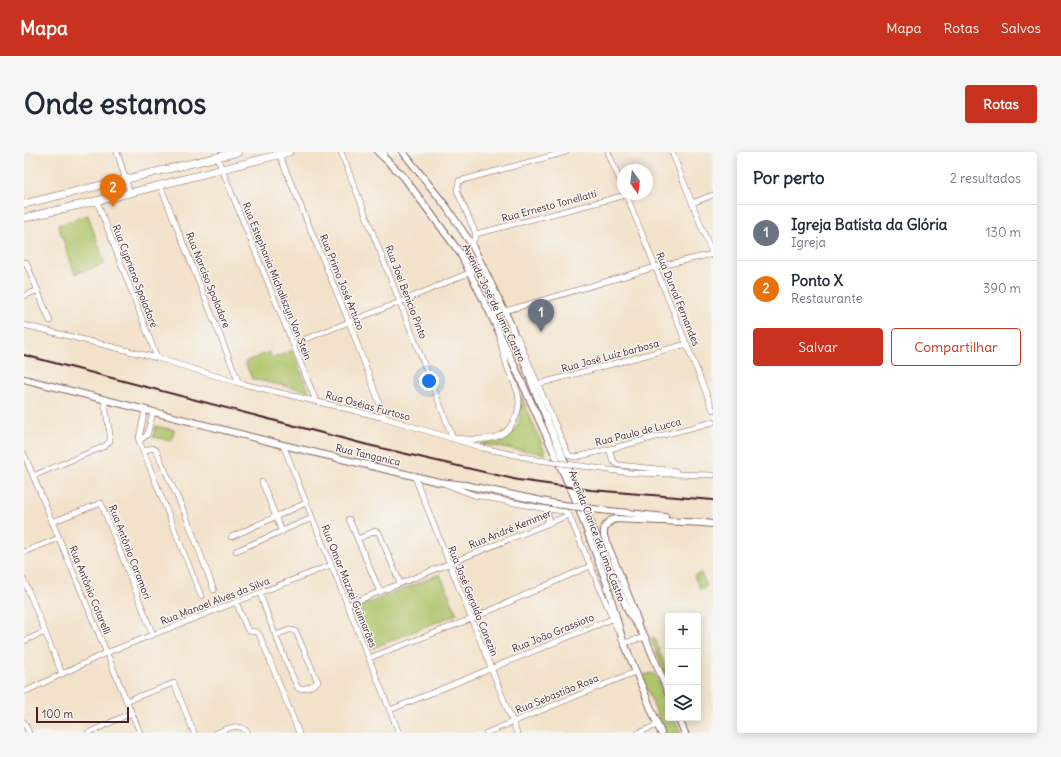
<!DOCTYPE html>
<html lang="pt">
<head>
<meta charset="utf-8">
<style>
  body { margin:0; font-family:Delius,sans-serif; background:#f6f6f7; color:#1f2937 }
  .controls { position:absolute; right:12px; bottom:12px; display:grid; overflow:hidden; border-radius:4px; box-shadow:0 2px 10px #0003 }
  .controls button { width:36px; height:36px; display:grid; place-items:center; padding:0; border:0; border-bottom:1px solid #e0e1e3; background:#fff; color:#1f2937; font:20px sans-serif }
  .compass { position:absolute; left:593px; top:12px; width:36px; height:36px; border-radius:50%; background:#fff; box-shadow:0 2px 10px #0003; rotate:166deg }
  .scale { position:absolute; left:12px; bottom:10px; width:93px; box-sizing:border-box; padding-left:4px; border:2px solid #4a1f2b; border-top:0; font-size:11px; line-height:14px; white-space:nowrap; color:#4a1f2b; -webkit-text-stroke:3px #f6f6f2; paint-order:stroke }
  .you { position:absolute; left:405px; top:229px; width:14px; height:14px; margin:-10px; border:3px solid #fff; border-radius:50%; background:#1a73e8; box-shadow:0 0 0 6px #1a73e833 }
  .badge { display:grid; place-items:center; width:26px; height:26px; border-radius:50%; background:#c8321e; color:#fff; font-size:13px; font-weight:700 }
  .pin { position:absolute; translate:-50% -33px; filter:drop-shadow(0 1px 2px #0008) }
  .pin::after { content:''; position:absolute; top:21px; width:14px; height:12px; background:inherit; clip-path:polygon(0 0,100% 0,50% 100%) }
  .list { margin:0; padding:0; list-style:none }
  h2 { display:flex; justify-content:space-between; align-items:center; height:52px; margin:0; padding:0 16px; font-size:17px }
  h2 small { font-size:13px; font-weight:400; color:#747a83 }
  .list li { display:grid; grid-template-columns:26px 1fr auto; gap:12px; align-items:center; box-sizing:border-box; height:56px; padding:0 16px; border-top:1px solid #e0e1e3 }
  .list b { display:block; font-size:15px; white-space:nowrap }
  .list p { margin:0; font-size:13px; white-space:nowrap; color:#747a83 }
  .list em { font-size:13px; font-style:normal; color:#747a83 }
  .actions { display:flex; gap:8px; padding:12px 16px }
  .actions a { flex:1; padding:9px 0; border:1px solid #c8321e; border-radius:4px; text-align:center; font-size:14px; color:#c8321e }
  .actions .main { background:#c8321e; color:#fff }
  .icon { flex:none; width:22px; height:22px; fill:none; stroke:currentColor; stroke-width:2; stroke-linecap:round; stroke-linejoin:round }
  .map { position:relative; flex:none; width:689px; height:581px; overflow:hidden; border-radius:4px }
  header { display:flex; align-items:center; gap:24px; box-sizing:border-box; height:56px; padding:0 20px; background:#c8321e; color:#fff }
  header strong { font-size:19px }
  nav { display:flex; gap:22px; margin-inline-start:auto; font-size:14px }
  .intro { display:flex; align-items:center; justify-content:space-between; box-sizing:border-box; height:96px; padding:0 24px }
  h1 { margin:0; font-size:28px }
  .button { padding:10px 18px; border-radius:4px; background:#c8321e; color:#fff; font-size:14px; font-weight:700 }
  main { display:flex; gap:24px; padding:0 24px }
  aside { flex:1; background:#fff; border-radius:4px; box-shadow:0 2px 10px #0003 }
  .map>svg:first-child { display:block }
</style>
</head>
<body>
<header>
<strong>Mapa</strong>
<nav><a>Mapa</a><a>Rotas</a><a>Salvos</a></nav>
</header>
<div class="intro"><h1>Onde estamos</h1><a class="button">Rotas</a></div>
<main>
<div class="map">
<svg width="689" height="581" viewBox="0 0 689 581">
  <rect width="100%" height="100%" fill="#f6f6f2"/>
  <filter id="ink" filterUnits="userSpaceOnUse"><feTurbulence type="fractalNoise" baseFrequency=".025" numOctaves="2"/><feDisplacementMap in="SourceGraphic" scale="8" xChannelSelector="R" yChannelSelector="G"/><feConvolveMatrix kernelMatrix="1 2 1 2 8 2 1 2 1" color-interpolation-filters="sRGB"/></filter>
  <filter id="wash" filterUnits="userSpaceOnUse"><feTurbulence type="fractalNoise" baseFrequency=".012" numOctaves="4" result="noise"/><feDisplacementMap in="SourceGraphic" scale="16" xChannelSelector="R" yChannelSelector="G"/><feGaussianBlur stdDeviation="0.9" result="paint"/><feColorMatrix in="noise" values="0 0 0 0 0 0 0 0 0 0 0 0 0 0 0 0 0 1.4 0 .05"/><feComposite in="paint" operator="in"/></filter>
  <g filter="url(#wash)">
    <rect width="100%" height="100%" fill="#f3e2ca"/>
    <g fill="#aec469" stroke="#7c724a">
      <polygon points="64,63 81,112 51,122 34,73"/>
      <polygon points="268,199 285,239 228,227 221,210 245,200 248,206"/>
      <polygon points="497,243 522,302 455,292 486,285 495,271"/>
      <polygon points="132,274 150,278 148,289 129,285"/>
      <polygon points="677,421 683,434 676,437 670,424"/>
      <polygon points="416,422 433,462 349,496 332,456"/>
      <polygon points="628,486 630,486 644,520 644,529 627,488"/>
      <polygon points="628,521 633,525 644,551 644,566 650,566 657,581 641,581 618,525 620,523"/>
    </g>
  </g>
  <g filter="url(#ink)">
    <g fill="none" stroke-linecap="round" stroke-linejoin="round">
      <defs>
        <g id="minor">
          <polyline points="93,0 106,41"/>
          <path d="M 317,0 L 429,286 C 443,287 459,289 472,285 C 488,280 498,258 494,242 C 492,233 486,223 483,214 C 480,205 478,196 476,187"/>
          <polyline points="584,0 599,36"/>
          <polyline points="648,0 689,104"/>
          <polyline points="255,2 325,170 361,266"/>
          <polyline points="193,5 292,249"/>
          <polyline points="136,33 215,231"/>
          <polyline points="602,42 689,258"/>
          <polyline points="73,49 133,206"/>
          <polyline points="668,51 689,43"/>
          <polyline points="452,82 602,43"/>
          <polyline points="448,93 452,82 433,39 435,29 542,0"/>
          <polyline points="0,111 2,110 26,169"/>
          <polyline points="0,144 14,138"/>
          <polyline points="467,163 632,115 689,102"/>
          <polyline points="0,173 133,206 215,231 361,266 459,296 514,308"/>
          <polyline points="493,184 544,302 546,304 552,305 586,297 689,270"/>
          <polyline points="269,192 376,150 459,115"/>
          <polyline points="514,232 663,192"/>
          <polyline points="121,258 115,286 116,291 177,444"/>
          <polyline points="115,289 123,283 129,260"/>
          <polyline points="259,293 375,581"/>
          <path d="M 586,297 C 587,305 588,310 595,313 L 652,319"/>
          <polyline points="119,299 128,296 132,298 162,364 190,438"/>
          <polyline points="0,302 116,581"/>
          <polyline points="557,314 607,321 689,323"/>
          <polyline points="390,323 493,581"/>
          <polyline points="9,324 81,294 86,289 86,282 80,247"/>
          <polyline points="238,330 258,380"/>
          <polyline points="421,332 450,343 522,357 540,359 545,363 594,479"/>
          <polyline points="325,367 356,440"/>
          <polyline points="28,370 77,351 129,483"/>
          <polyline points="522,372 525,366 522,357"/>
          <polyline points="207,385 282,351"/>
          <polyline points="334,387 351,379 355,381 376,431"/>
          <polyline points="212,399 288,366"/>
          <polyline points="0,400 35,386"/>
          <polyline points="0,428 38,522"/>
          <path d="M 236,441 C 246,473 260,504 273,535 L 275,537 C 281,537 290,534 294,529 L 292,526 L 272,480 L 269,478 L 265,478 L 252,483"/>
          <polyline points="212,450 223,477 225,479 233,480 236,484 275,581"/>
          <polyline points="323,453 545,363"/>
          <polyline points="0,489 21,480"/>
          <polyline points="600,491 621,485"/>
          <polyline points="345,506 447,467 566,414"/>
          <polyline points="0,540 82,501 307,413"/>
          <polyline points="102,549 150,531 170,581"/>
          <polyline points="366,558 588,467"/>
          <polyline points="0,570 5,581"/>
          <polyline points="64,581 107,561"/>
          <path d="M 192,581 C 202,577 216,569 224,581"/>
          <polyline points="462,581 611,520"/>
          <polyline points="614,581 633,573"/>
        </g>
        <g id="tertiary">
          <polyline points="354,0 379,24 436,101 467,163 550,344 583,432 598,486 637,581"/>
          <polyline points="379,0 421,53 448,93 459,115 486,171 510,237 605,461 621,485 644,540"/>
          <polyline points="0,227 259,293 415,330 441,333 532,352"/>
          <polyline points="577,358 641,365"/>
          <polyline points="678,371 689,372"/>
          <path d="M 614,470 L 607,450 L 580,384 C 579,375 583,369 592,367 L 682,371"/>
          <polyline points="654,566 661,581"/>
        </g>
        <g id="secondary">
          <polyline points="358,0 360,0"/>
          <polyline points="0,52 214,0"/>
          <polyline points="0,66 106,41 265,0"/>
        </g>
      </defs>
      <use href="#minor" stroke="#856363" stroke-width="6"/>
      <use href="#tertiary" stroke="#856363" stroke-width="8"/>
      <use href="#secondary" stroke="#856363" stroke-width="8"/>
      <use href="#minor" stroke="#fff" stroke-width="5"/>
      <use href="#tertiary" stroke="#fff" stroke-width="6"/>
      <use href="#secondary" stroke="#fff" stroke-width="7"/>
      <polyline stroke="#4a1f2b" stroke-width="2" points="0,203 344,293 494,328 567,338 689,348"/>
      <defs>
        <polyline id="minor-bridge" points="514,308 557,314"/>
        <polyline id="tertiary-bridge" points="532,352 577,358"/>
      </defs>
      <use href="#minor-bridge" stroke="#856363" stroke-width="6" stroke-linecap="butt"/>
      <use href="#tertiary-bridge" stroke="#856363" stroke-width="8" stroke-linecap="butt"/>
      <use href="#minor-bridge" stroke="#fff" stroke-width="5"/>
      <use href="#tertiary-bridge" stroke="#fff" stroke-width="6"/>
    </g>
  </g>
  <g text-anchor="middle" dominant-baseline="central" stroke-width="3" stroke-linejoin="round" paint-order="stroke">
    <g font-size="10" fill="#4a1f2b" stroke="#f6f6f2">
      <text transform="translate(525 54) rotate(-15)">Rua Ernesto Tonellatti</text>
      <text transform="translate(111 124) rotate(69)">Rua Cypriano Spoladore</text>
      <text transform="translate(184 128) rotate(68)">Rua Narciso Spoladore</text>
      <text transform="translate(253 129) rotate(68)">Rua Estephania Michaliszyn Von Stein</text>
      <text transform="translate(318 130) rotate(68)">Rua Primo José Artuzo</text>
      <text transform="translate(382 140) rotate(69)">Rua Joel Benício Pinto</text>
      <text transform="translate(654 147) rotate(68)">Rua Durval Fernandes</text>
      <text transform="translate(470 151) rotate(64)">Avenida José de Lima Castro</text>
      <text transform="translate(586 204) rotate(-15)">Rua José Luíz barbosa</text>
      <text transform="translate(344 254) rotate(15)">Rua Oséias Furtoso</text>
      <text transform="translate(614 280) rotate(-14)">Rua Paulo de Lucca</text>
      <text transform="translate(344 303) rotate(13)">Rua Tanganica</text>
      <text transform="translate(486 377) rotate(-22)">Rua André Kemmer</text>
      <text transform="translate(573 384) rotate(69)">Avenida Clarice de Lima Castro</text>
      <text transform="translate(106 400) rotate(69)">Rua Antônio Caramori</text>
      <text transform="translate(325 434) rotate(68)">Rua Omar Mazzei Guimarães</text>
      <text transform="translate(66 438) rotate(68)">Rua Antônio Cotarelli</text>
      <text transform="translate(191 449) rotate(-21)">Rua Manoel Alves da Silva</text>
      <text transform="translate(449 449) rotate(68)">Rua José Geraldo Canezin</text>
      <text transform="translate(529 481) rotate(-22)">Rua João Grassioto</text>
      <text transform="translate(533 542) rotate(-22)">Rua Sebastião Rosa</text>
    </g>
  </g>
</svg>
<div class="controls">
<button>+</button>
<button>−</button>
<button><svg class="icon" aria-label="layers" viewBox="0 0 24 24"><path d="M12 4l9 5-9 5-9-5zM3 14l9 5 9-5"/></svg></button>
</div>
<svg class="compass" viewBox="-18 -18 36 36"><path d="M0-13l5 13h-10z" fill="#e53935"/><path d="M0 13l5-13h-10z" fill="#747a83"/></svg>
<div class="scale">100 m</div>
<div class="you"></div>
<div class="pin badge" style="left:517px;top:180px;background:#6b7280">1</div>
<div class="pin badge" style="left:89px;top:55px;background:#e8710a">2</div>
</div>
<aside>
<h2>Por perto<small>2 resultados</small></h2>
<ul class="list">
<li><span class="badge" style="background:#6b7280">1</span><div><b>Igreja Batista da Glória</b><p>Igreja</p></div><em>130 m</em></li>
<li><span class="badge" style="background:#e8710a">2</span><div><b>Ponto X</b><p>Restaurante</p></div><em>390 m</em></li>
</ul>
<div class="actions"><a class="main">Salvar</a><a>Compartilhar</a></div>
</aside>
</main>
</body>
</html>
